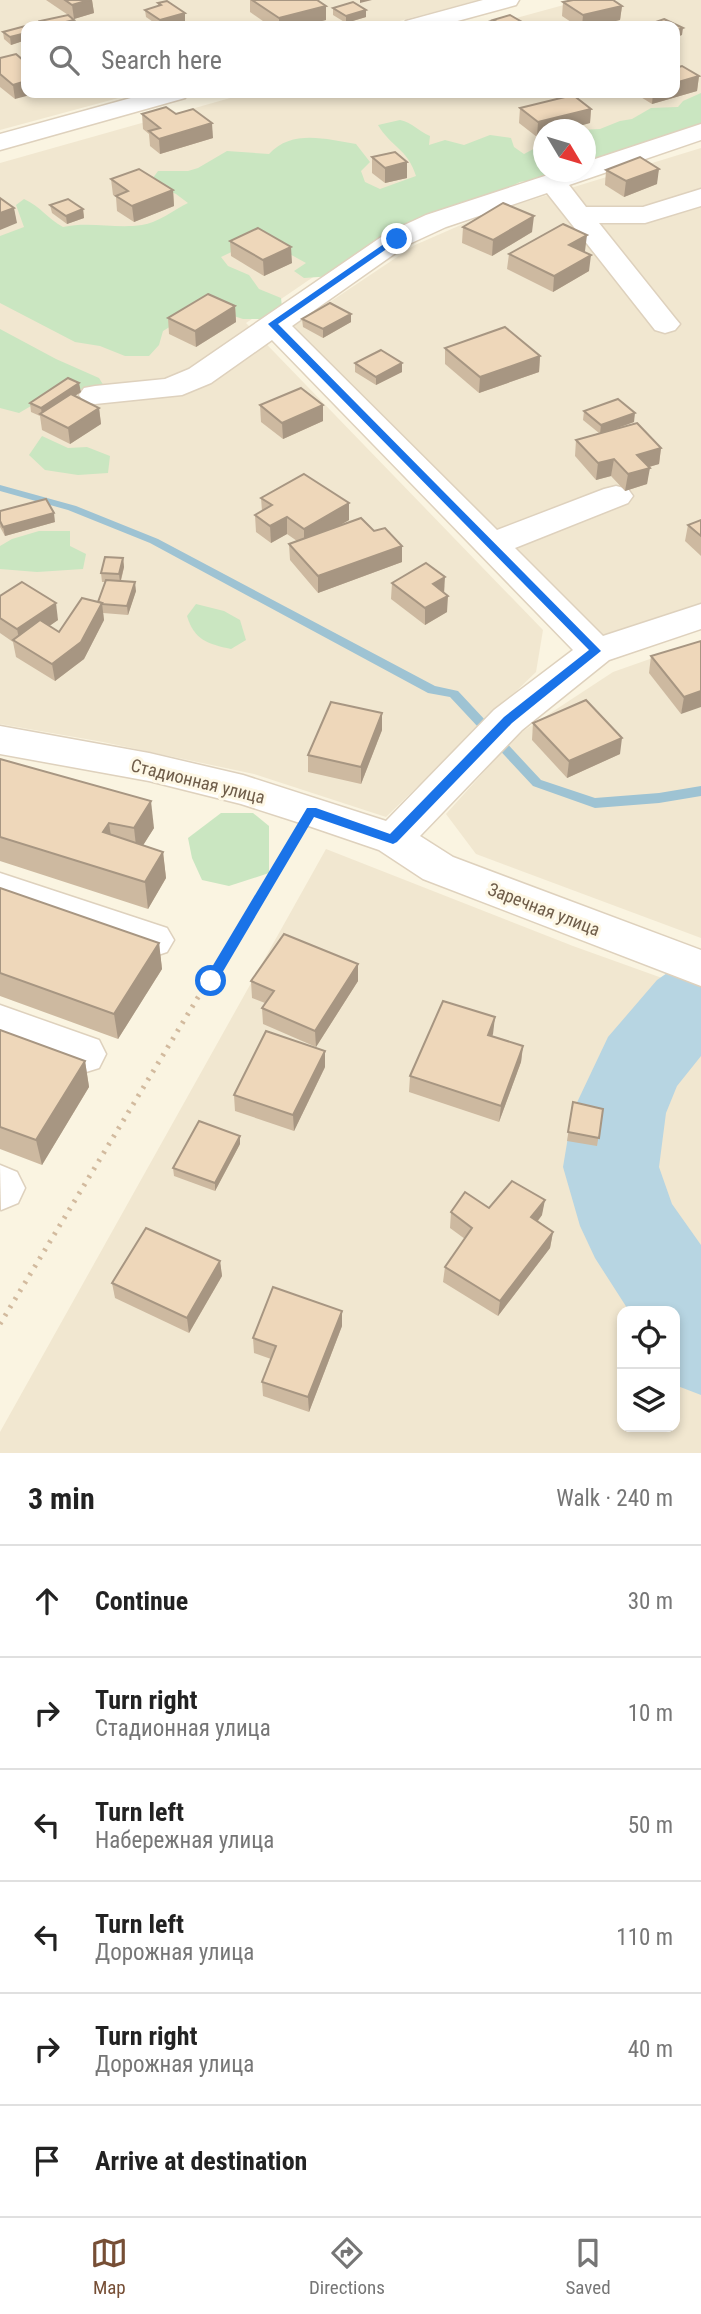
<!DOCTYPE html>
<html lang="en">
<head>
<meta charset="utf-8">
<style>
  body { margin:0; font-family:"Roboto Condensed",sans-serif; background:#f6f6f6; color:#222 }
  .controls { position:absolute; right:21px; bottom:21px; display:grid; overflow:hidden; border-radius:14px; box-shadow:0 4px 10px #0003 }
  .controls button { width:63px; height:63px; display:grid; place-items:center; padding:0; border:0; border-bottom:2px solid #e0e0e0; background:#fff; color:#222; font:35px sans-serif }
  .compass { position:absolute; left:533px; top:119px; width:63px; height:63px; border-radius:50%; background:#fff; box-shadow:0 4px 10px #0003; rotate:128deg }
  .stop { position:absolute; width:21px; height:21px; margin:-16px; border:5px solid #1a73e8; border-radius:50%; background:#fff }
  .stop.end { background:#1a73e8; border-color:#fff; box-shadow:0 2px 7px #0008 }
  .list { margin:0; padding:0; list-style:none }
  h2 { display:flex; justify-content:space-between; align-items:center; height:91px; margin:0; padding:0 28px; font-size:30px }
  h2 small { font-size:23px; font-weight:400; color:#767676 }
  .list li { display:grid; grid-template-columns:46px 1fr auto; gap:21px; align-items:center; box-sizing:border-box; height:112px; padding:0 28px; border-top:2px solid #e0e0e0 }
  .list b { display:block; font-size:26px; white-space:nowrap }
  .list p { margin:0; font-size:23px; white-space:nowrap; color:#767676 }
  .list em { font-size:23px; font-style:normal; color:#767676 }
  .icon { flex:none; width:38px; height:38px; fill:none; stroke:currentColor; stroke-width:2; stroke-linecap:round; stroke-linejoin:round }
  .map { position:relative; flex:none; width:701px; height:1453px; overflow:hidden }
  .search { position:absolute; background:#fff; box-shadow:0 4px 10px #0003; left:21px; right:21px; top:21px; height:77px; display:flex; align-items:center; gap:18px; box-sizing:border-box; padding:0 24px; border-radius:14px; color:#767676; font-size:26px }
  .sheet { height:763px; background:#fff }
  nav { display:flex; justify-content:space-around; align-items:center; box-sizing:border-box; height:98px; border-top:2px solid #e0e0e0; background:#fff; font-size:19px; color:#767676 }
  nav a { display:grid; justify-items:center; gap:4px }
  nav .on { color:#764e35 }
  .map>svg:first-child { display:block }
</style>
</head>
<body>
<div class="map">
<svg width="701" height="1453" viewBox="0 0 701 1453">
  <rect width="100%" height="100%" fill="#faf4e1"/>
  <g fill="#f1e7d0" fill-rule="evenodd">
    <polygon points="0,0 478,0 381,26 26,26 26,93 137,93 0,130"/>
    <polygon points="582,0 701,0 701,114 586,150 586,130 544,130 543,164 363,243 246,323 543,630 536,672 386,817 254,774 103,742 0,724 0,163 248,93 675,93 675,26 487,26"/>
    <polygon points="701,148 701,607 605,643 294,326 415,245 486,214"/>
    <polygon points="701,641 701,938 476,854 446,814 517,735 613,672"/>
    <path d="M 326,849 L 573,946 L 701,992 L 701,1453 L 0,1453 L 0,1432 ZM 622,1311 L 675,1311 L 675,1427 L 622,1427 Z"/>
  </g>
  <g fill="#cae6c1">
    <polygon points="701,93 701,126 596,165 586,167 586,130 580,130 600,129 620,121 632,119 651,108 678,107 683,101"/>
    <path d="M 400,120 C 413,123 418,131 430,136 L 429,145 L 445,140 L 464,145 L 490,135 L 511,138 L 514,147 L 524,154 L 543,144 L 544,172 L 566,172 L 560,176 L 520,182 L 333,276 L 304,278 L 294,271 L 306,263 L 266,241 L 246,245 L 221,257 L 228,266 L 249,275 L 259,289 L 281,298 L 282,307 L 267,319 L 243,319 L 221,312 L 184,318 L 163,331 L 159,345 L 149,356 L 125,356 L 100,346 L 75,342 L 0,303 L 0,236 L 24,227 L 16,205 L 24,199 C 40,206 48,219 63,227 C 90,221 115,229 142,225 C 157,223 174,210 188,203 L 176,194 L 150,182 L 158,171 L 188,171 L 198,168 L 227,151 L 269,154 C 292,129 326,139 356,144 L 370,162 L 361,171 L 365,182 L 380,189 L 416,176 C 408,149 391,147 378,125 Z"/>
    <polygon points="0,329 56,359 99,378 107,391 85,390 67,385 19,413 0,408"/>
    <polygon points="42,436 68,448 87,447 110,456 108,473 78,475 45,470 29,455"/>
    <polygon points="39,531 70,531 70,546 86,554 83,569 37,572 0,569 0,546 12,539"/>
    <path d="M 196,604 L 224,611 L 240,620 L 246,640 L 231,649 C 208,644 194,640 187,616 Z"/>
    <polygon points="221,813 253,813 269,826 269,873 229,886 202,880 192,858 188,838"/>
  </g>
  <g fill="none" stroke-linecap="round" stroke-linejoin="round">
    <polygon fill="#9ec3d3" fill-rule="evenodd" points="0,485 76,506 158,539 435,686 458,691 541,780 595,798 659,793 701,786 701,796 659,803 595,808 533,786 450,697 428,693 150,543 68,510 0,491"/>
    <polygon fill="#b7d5e2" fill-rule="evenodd" points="701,961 701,1056 677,1086 666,1113 659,1167 672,1204 701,1245 701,1395 675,1385 675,1311 629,1311 595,1258 580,1226 563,1167 572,1113 608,1037 657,980 670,971"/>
    <defs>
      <g id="minor">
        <polygon points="483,0 519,0 516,5 439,26 402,26 406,21"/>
        <polygon points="149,93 188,93 185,98 0,150 0,134"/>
        <polygon points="701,124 701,140 569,185 586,207 643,207 701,189 701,206 645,223 599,223 675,318 680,324 675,330 665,333 655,330 547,193 446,227 407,245 292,326 497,530 604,489 616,486 628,489 633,496 628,503 515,548 603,636 701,604 701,629 609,660 522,730 420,836 453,857 701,950 701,986 423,879 379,850 297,822 241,804 149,781 0,754 0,726 149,753 243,775 386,821 494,710 573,650 272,340 211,383 182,395 95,404 84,402 79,395 84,388 95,386 165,379 189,369 387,233 426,215 557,172 586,172 586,162"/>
        <polygon points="0,873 167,928 174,940 167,952 152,957 0,906"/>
        <polygon points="0,1005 99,1040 106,1054 99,1068 83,1073 0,1043"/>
        <polygon points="0,1165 17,1172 25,1188 18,1203 1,1210"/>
      </g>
    </defs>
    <use href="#minor" stroke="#ded1bd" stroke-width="3"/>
    <polyline stroke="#d2ba9e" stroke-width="4.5" stroke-dasharray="2 5" stroke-linecap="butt" points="219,963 292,843"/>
    <polyline stroke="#d2ba9e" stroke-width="5" stroke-dasharray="2.5 7" stroke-linecap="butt" points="0,1324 220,961"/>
    <use href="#minor" fill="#fff" fill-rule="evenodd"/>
  </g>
  <g fill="#cdb9a0">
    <polygon points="46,0 92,0 94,13 74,19"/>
    <polygon points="250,0 317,0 326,6 326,20 302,26 270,26 250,12"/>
    <polygon points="563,2 622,6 620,20 594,26 577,26 562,16"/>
    <polygon points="158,3 185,21 165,26 159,26 146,17 145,10 158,6"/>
    <polygon points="333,8 366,17 346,23 333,15"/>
    <polygon points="26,26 26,48 24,46 23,41 11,45 4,39 3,32"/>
    <polygon points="0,58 23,60 15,99 0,87"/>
    <polygon points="699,76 697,91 652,104 636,94 636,93 675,93"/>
    <polygon points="284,93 312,93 292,98"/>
    <polygon points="520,108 591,109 590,123 543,130 543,135 537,137 519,123"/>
    <polygon points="142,114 176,114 213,138 160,154 150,146 149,134 143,129"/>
    <polygon points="372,157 407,178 385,183 372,173"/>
    <polygon points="606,170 657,184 624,197 605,185"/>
    <polygon points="111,179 173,190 174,206 134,222 117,211 116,197 113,195"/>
    <polygon points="50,205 83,209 84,218 67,224 52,213"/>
    <polygon points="463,227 532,232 492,256 462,243"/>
    <polygon points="230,241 292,263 264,276 231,256"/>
    <polygon points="585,251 583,252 589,271 553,292 507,269 509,254"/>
    <polygon points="235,306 236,322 196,347 169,334 168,318"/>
    <polygon points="302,319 351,322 323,338 303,327"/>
    <polygon points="445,348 540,356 539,372 479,393 445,364"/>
    <polygon points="355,363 402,363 402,372 376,385 355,372"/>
    <polygon points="81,392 74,396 99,408 101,424 70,444 42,430 40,416 31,412 30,403"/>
    <polygon points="260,405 323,421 283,439 261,422"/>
    <polygon points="584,411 634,422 613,430 661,448 659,464 649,467 647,484 625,491 611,476 596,480 575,456 576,440 599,433 583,420"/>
    <polygon points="261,498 349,503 349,520 338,526 374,531 402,546 402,562 318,593 290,560 289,544 297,541 287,534 271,543 256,532 255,515 262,511"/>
    <polygon points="0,511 55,522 5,536 0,527"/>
    <polygon points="701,520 701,556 685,541 688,525"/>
    <polygon points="123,558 124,567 121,581 136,591 128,615 103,613 104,620 84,659 55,681 16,657 13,642 0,633 0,596 58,620 49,626 59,632 98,602 105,582 102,582 101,573"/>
    <polygon points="392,583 444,593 447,612 425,625 391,599"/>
    <polygon points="701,641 681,714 649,673 651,656"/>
    <polygon points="382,713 382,730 361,784 308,772 308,755"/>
    <polygon points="533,723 620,754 567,778 532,740"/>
    <polygon points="0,759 154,828 143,845 163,852 166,878 148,909 0,861"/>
    <polygon points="0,888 159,943 162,969 118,1039 0,996"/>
    <polygon points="251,981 358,981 316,1047 263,1024 262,1008 265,1003 252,998"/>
    <polygon points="495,1017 492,1036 523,1046 521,1062 499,1122 409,1092 410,1076"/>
    <polygon points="0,1030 85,1061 89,1087 42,1165 0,1149"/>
    <polygon points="325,1067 294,1131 235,1111 234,1095"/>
    <polygon points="573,1102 603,1109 597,1146 567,1141"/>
    <polygon points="240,1144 215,1191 174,1176 173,1168"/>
    <polygon points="489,1208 542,1215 538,1221 553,1232 550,1248 498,1316 443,1282 445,1267 465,1239 450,1228 451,1212"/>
    <polygon points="220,1261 222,1276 189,1333 115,1298 112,1283"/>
    <polygon points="342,1311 342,1326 309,1412 263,1396 262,1382 271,1359 254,1353 253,1338"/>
  </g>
  <g fill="#a79682">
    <polygon points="89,0 92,0 94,13 74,19 72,5"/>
    <polygon points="360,0 372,0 360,3"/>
    <polygon points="326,6 326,20 302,26 279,26 279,18"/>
    <polygon points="622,6 620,20 594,26 582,26 583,15"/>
    <polygon points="366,10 366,17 346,23 346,16"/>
    <polygon points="185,13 185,21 165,26 160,26 160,20"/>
    <polygon points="74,20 75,26 49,26"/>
    <polygon points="522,22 522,26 509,26"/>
    <polygon points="683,28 682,35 675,38 675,31"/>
    <polygon points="26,33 26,41 23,38 23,41 11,45 10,37"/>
    <polygon points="699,76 697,91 652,104 653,93 675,93 675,83"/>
    <polygon points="26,81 26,93 38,93 15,99 13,85"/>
    <polygon points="292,93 312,93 292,98"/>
    <polygon points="591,109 590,123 566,130 543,130 543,135 537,137 538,122"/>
    <polygon points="212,123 213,138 160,154 159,139"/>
    <polygon points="407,162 407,178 385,183 385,168"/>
    <polygon points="659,169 657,184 624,197 626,181"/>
    <polygon points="173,190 174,206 134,222 132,206"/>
    <polygon points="14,208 17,223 0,230 0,213"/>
    <polygon points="83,209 84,218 67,224 66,216"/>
    <polygon points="534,216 532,232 492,256 493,240"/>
    <polygon points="587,235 585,251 568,261 569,245"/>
    <polygon points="291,247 292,263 264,276 263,260"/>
    <polygon points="591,255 589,271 553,292 554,276"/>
    <polygon points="235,306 236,322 196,347 195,331"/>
    <polygon points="351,314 351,322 323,338 323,329"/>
    <polygon points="540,356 539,372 479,393 480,377"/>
    <polygon points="402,363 402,372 376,385 376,377"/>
    <polygon points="79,383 81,392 44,416 42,415 41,408"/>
    <polygon points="323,405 323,421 283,439 282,423"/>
    <polygon points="99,408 101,424 70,444 68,428"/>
    <polygon points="635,413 634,422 600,434 601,425"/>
    <polygon points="661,448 659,464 635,471 637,455"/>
    <polygon points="614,459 611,476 596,480 598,463"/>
    <polygon points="650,468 647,484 625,491 628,474"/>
    <polygon points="349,503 349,520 304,546 304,529"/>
    <polygon points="54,513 55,522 5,536 3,527"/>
    <polygon points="287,517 287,534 271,543 270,526"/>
    <polygon points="402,546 402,562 318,593 318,576"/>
    <polygon points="123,558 124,567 120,583 119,574"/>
    <polygon points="445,577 444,594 433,584"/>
    <polygon points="135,582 136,591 128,615 127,606"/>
    <polygon points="448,596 447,612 425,625 425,608"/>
    <polygon points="56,603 58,620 22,645 20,644 17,629"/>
    <polygon points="102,603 104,620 84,659 55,681 52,664"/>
    <polygon points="701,691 701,707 681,714 684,697"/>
    <polygon points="382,713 382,730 361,784 361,767"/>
    <polygon points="622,738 620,754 567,778 569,761"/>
    <polygon points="151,801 154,828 137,855 134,828"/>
    <polygon points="109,823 113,849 103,832"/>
    <polygon points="163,852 166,878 148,909 145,882"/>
    <polygon points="159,943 162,969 118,1039 114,1014"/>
    <polygon points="358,964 358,981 316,1047 315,1031"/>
    <polygon points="495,1017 493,1034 486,1051 488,1035"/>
    <polygon points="523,1046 521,1062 499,1122 501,1106"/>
    <polygon points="325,1051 325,1067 294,1131 293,1115"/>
    <polygon points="85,1061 89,1087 42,1165 36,1140"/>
    <polygon points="240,1136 240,1144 215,1191 215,1183"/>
    <polygon points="545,1200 542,1215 529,1232 531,1217"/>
    <polygon points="553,1232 550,1248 498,1316 500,1301"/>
    <polygon points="220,1261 222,1276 189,1333 187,1318"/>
    <polygon points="342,1311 342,1326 309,1412 308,1397"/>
  </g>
  <g fill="#eed7ba" stroke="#a79682" stroke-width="2">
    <polygon points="65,0 89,0 72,5"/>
    <polygon points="252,0 317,0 326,6 279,18"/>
    <polygon points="573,0 613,0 622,6 583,15 563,2"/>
    <polygon points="167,1 185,13 160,20 145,10 161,5 158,3"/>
    <polygon points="353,2 366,10 346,16 333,8"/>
    <polygon points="68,15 74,20 49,26 46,26 40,21"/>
    <polygon points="510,15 522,22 509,26 504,26 493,20"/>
    <polygon points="664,19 683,28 675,31 675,26 651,26 647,25"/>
    <polygon points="491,21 501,26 475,26"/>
    <polygon points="29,25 31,26 26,26 26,33 10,37 3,32"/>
    <polygon points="16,54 23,60 26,59 26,81 13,85 0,74 0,58"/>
    <polygon points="682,66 699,76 675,83 675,68"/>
    <polygon points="573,95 591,109 538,122 520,108"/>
    <polygon points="166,107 176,114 193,109 212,123 159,139 149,131 160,128 142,114"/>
    <polygon points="395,152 407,162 385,168 372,157"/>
    <polygon points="640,157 659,169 626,181 606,170"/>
    <polygon points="139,169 173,190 132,206 116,196 128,191 111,179"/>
    <polygon points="0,198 14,208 0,213"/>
    <polygon points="68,199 83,209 66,216 50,205"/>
    <polygon points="503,203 534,216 493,240 463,227"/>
    <polygon points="563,224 587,235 569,245 591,255 554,276 509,254"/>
    <polygon points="258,228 291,247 263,260 230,241"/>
    <polygon points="208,294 235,306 195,331 168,318"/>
    <polygon points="330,303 351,314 323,329 302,319"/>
    <polygon points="505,327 540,356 480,377 445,348"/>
    <polygon points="381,350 402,363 376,377 355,363"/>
    <polygon points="68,378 79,383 41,408 30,403"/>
    <polygon points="301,388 323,405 282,423 260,405"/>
    <polygon points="71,394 99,408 68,428 40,414"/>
    <polygon points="618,399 635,413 601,425 584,411"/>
    <polygon points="637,423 661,448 637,455 650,468 628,474 614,459 598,463 576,440"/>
    <polygon points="304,474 349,503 304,529 287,517 270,526 255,515 272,505 261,498"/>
    <polygon points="46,499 54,513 3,527 0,521 0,511"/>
    <polygon points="361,518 374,531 385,528 402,546 318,576 289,544"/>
    <polygon points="701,520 701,536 688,525"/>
    <polygon points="105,557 123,558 119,574 101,573"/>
    <polygon points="426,563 445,577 433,584 448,596 425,608 392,583"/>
    <polygon points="106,580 135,582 127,606 101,604 102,603 98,602"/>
    <polygon points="22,582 56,603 17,629 0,618 0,596"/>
    <polygon points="82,598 102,603 81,642 52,664 13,640 40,620 59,632"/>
    <polygon points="701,641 701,691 684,697 651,656"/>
    <polygon points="586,700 622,738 569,761 533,723"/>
    <polygon points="331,702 382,713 361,767 308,755"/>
    <polygon points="0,759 151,801 134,828 109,823 103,832 163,852 145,882 0,837"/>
    <polygon points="0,888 159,943 114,1014 0,973"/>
    <polygon points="284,934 358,964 315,1031 262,1008 274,991 251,981"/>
    <polygon points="443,1001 495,1017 488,1035 523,1046 501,1106 410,1076"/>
    <polygon points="0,1030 85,1061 36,1140 0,1127"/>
    <polygon points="266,1031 325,1051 293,1115 234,1095"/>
    <polygon points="573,1102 603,1109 599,1138 568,1132"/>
    <polygon points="199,1121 240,1136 215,1183 173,1168"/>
    <polygon points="512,1181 545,1200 531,1217 553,1232 500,1301 445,1267 472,1228 451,1212 465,1192 489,1208"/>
    <polygon points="146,1228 220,1261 187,1318 112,1283"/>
    <polygon points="273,1287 342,1311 308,1397 262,1382 276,1346 253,1338"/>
  </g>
  <polygon fill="#1a73e8" points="394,237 401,239 278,324 601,651 512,723 397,842 393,844 314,817 215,985 211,986 204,981 206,977 307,808 316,808 390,834 504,717 589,650 268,324"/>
  <g text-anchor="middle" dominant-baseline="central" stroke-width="6" stroke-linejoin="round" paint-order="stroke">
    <g font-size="18" fill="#6f5d4a" stroke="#fef8e6">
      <text transform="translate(198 781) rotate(14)">Стадионная улица</text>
      <text transform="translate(544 909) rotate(21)">Заречная улица</text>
    </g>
  </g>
</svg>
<div class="controls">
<button><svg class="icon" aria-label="locate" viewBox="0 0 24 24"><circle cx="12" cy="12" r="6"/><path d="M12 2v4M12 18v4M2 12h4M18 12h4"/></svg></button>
<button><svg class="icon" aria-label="layers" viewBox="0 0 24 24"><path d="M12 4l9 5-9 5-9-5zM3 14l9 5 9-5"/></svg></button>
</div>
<svg class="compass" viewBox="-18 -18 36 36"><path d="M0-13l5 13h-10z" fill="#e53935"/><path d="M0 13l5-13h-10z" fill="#767676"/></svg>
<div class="stop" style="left:211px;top:981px"></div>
<div class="stop end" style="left:397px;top:239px"></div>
<div class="search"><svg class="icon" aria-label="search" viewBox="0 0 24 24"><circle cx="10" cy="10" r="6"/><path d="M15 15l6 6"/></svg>Search here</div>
</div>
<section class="sheet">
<h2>3 min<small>Walk · 240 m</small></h2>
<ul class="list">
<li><svg class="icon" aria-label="ahead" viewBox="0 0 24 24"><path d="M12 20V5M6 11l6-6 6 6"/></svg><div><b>Continue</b></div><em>30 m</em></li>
<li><svg class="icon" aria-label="right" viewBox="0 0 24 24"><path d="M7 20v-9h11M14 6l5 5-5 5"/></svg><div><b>Turn right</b><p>Стадионная улица</p></div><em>10 m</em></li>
<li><svg class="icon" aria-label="left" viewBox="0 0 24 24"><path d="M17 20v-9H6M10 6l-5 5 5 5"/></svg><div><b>Turn left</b><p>Набережная улица</p></div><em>50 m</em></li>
<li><svg class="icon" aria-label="left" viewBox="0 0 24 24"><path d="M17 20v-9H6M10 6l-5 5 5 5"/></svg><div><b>Turn left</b><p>Дорожная улица</p></div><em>110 m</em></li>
<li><svg class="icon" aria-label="right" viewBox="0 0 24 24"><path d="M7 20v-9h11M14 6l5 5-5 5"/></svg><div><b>Turn right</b><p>Дорожная улица</p></div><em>40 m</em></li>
<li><svg class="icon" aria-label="arrive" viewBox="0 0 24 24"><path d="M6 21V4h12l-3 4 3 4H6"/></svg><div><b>Arrive at destination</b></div></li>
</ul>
</section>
<nav>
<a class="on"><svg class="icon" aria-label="map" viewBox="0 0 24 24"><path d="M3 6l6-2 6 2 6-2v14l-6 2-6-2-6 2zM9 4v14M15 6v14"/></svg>Map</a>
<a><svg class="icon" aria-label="directions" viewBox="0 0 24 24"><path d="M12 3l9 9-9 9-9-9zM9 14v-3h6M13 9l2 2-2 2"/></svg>Directions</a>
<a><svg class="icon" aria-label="saved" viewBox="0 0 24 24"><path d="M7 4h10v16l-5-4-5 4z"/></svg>Saved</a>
</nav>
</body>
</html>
